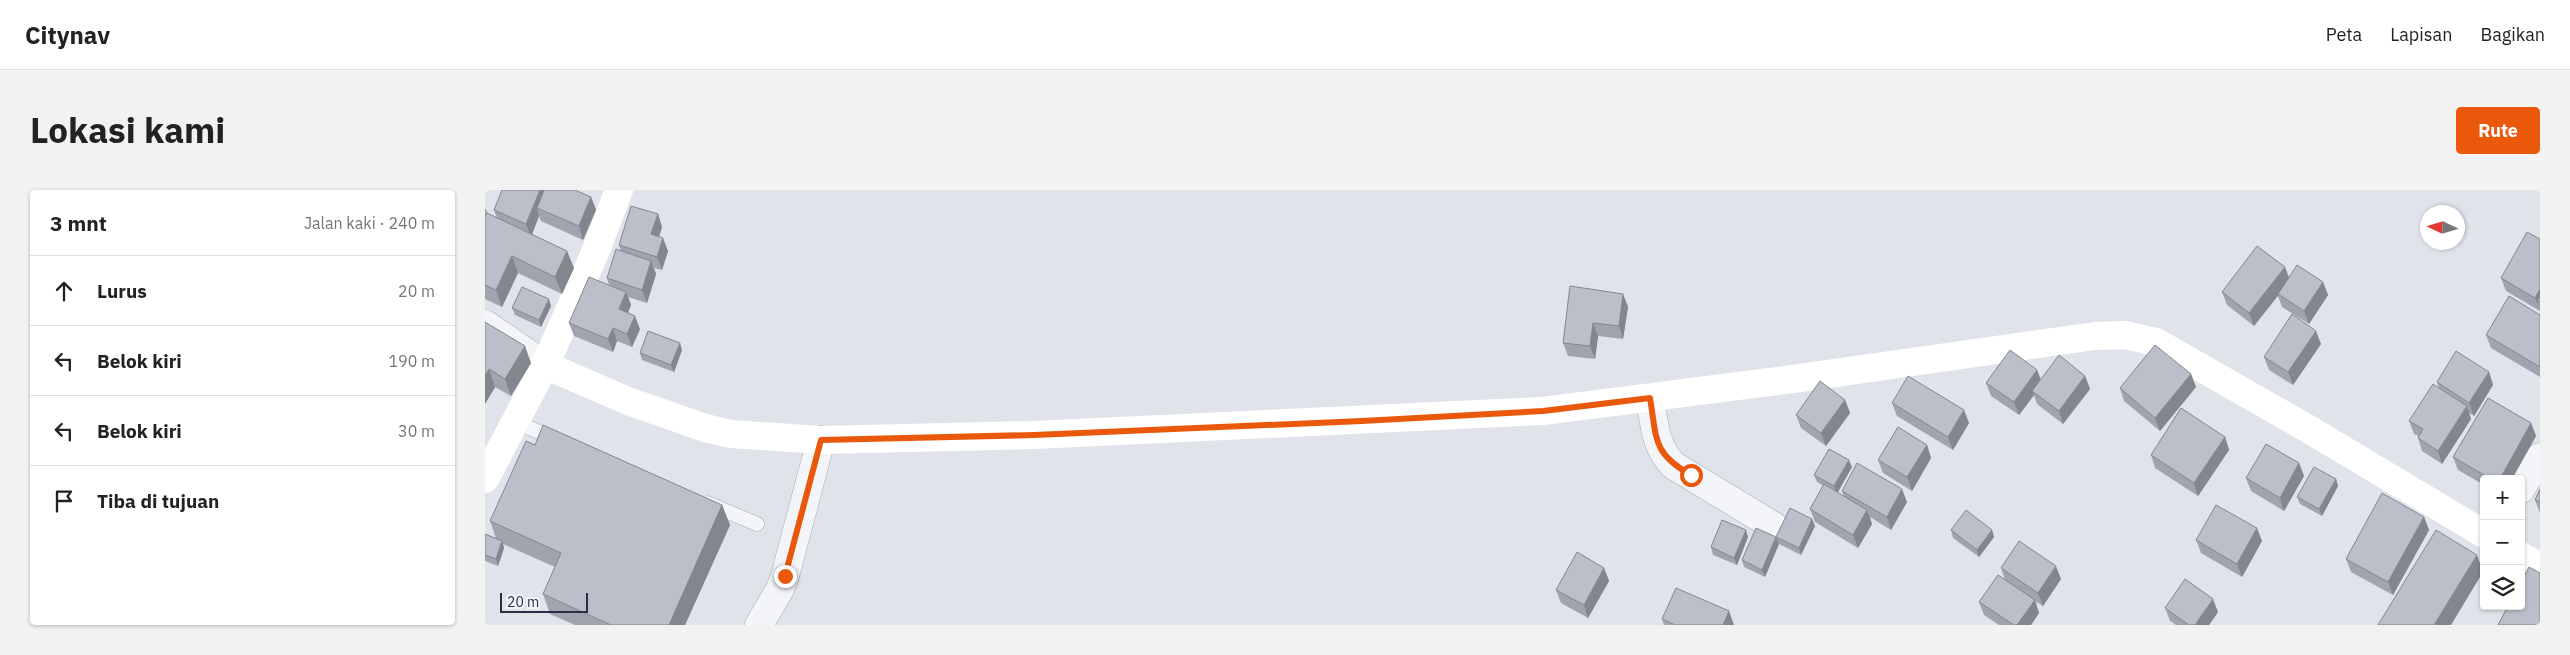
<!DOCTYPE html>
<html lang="id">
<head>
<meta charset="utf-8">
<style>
  body { margin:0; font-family:"IBM Plex Sans",sans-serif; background:#f2f2f2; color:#222 }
  .controls { position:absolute; right:15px; bottom:15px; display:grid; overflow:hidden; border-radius:5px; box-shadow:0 1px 4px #0004 }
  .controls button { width:45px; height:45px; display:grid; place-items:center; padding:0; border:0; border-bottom:1px solid #e0e0e0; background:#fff; color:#222; font:25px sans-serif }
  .compass { position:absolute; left:1935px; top:15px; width:45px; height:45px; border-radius:50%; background:#fff; box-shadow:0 1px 4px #0004; rotate:274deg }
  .scale { position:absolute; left:15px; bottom:12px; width:88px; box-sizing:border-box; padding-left:5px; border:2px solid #283043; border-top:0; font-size:14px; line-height:18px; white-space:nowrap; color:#283043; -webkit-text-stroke:4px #f0f3f7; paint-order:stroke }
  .stop { position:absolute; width:15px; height:15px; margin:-11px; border:4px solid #ea580c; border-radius:50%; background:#fff }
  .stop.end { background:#ea580c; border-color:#fff; box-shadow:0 1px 5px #0008 }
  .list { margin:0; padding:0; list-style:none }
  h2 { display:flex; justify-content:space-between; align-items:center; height:65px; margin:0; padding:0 20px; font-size:21px }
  h2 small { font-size:16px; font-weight:400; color:#767676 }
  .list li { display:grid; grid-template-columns:32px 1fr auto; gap:15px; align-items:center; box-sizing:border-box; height:70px; padding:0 20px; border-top:1px solid #e0e0e0 }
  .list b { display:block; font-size:19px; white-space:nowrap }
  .list em { font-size:16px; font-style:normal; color:#767676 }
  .icon { flex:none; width:28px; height:28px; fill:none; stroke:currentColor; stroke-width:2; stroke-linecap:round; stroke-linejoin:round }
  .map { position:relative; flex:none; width:2055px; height:435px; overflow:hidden; border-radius:5px }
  header { display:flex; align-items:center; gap:30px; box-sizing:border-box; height:70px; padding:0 25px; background:#fff; border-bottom:1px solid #e0e0e0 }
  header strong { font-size:24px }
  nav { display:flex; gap:28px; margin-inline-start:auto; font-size:18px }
  .intro { display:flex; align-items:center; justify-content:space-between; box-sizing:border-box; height:120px; padding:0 30px }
  h1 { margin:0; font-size:35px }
  .button { padding:12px 22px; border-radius:5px; background:#ea580c; color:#fff; font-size:18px; font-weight:700 }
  main { display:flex; gap:30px; padding:0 30px }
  aside { flex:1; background:#fff; border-radius:5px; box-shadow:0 1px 4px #0004 }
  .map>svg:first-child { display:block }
</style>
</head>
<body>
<header>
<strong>Citynav</strong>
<nav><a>Peta</a><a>Lapisan</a><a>Bagikan</a></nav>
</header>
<div class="intro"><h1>Lokasi kami</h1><a class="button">Rute</a></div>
<main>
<aside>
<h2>3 mnt<small>Jalan kaki · 240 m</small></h2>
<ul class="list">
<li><svg class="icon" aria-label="ahead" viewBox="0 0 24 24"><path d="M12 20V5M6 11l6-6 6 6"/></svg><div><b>Lurus</b></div><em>20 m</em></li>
<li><svg class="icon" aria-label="left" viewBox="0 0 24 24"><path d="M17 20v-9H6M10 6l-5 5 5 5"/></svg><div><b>Belok kiri</b></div><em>190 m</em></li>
<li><svg class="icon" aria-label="left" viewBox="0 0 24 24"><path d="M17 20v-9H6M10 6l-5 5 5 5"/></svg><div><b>Belok kiri</b></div><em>30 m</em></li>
<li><svg class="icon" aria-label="arrive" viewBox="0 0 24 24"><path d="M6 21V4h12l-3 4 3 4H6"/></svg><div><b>Tiba di tujuan</b></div></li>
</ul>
</aside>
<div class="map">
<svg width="2055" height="435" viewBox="0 0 2055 435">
  <rect width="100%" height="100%" fill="#e0e4ea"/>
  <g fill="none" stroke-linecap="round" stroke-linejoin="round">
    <defs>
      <g id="lane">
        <polyline points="30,232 71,249"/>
        <polyline points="222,313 272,334"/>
      </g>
      <g id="street">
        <polyline points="0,134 60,175"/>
        <path d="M 1165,208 C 1169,232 1170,257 1188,275 L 1290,337"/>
        <polyline points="2036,299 2055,267"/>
        <polyline points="274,435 295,399 300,386 336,250"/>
      </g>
    </defs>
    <use href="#lane" stroke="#a5aab5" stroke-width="15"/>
    <use href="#street" stroke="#a5aab5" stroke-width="29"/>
    <use href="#lane" stroke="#f4f5f8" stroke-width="14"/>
    <use href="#street" stroke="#f4f5f8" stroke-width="28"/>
    <g stroke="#fff" stroke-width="28">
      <polyline points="60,175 143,211 220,238 246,244 336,250 549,245 1058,221 1315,188 1610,146 1640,145 1671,152 1820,237 1999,344"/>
      <polyline points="0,289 60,175 109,65 134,0"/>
      <polyline points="2036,366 2055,377"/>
    </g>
  </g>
  <g fill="#a0a4ae">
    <polygon points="106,7 111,20 98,50 56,31 54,26 47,44 89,78 77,104 33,83 17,117 0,109 0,19 1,19 3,24 12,28 9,20"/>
    <polygon points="173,24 177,37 174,47 183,61 177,80 169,78 171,84 162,113 143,107 146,115 143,122 155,139 147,157 132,151 128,162 89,146 84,133 124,95 122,88 136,61 134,55"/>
    <polygon points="2055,49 2055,121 2021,101 2016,88"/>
    <polygon points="1804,88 1838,92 1843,105 1824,134 1797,117 1793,106 1769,136 1742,115 1737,102"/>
    <polygon points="1138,104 1143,117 1138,149 1113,146 1110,169 1083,166 1078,153"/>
    <polygon points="66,116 56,137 30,125 27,118"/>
    <polygon points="2055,125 2055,187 2006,158 2001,145"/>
    <polygon points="0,132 46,173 26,206 10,197 0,214"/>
    <polygon points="1836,154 1808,195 1784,180 1779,167"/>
    <polygon points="197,160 189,182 157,170 155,163"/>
    <polygon points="1552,180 1556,190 1600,186 1605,199 1578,234 1552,214 1549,205 1534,225 1506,206 1501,193"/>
    <polygon points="2004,182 2008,195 1989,226 1984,223 1986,229 1957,274 1937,261 1933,248 1933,246 1929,244 1924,231 1954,198 1952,192"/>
    <polygon points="1706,184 1711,197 1675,241 1639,211 1635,198"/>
    <polygon points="1360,210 1365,223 1341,256 1316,238 1311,225"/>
    <polygon points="1407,213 1484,233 1468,260 1412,226"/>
    <polygon points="2046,233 2051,246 2027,289 1999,289 1999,295 1973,280 1968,267"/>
    <polygon points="1740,247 1744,260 1713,306 1670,278 1666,265"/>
    <polygon points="50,255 237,315 245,335 200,435 90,435 65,424 58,404 70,377 18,354 19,358 13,376 0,371 0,344 11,348 5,331"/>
    <polygon points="1442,255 1446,268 1427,301 1398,283 1393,270"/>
    <polygon points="1814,273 1819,286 1799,321 1766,301 1761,288"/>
    <polygon points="1367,277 1352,302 1359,306 1357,301 1422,312 1406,340 1385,327 1387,334 1373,358 1330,332 1325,319 1339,296 1332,292 1329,285"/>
    <polygon points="1851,289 1853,296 1837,326 1815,314 1812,307"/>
    <polygon points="2055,299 2055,323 2050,310"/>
    <polygon points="1939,327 1944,340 1908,405 1866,382 1861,369"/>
    <polygon points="1327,329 1330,336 1316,365 1294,354 1280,387 1259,377 1257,370 1291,347"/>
    <polygon points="1466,340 1507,340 1509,347 1494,367 1468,348"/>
    <polygon points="1263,347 1252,375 1228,365 1226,357"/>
    <polygon points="1711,350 1777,351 1757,387 1716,363"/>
    <polygon points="1119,378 1124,391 1103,428 1076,413 1071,400"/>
    <polygon points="1516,378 1576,389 1558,416 1550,411 1554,423 1546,435 1514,435 1499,425 1494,412 1520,390"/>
    <polygon points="1680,418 1733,422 1724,435 1691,435 1685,431"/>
    <polygon points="1177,429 1249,434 1179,435"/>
  </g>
  <g fill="#82868d">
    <polygon points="55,0 65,0 52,18 54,26 46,47 41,34"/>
    <polygon points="106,7 111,20 98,50 94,36"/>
    <polygon points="173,24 177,37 171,57 166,44"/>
    <polygon points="178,48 183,61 177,80 172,67"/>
    <polygon points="82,61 89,78 77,104 70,87"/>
    <polygon points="27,66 33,83 17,117 11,100"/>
    <polygon points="166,71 171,84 162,113 157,100"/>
    <polygon points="1800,77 1805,90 1769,136 1764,123"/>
    <polygon points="1838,92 1843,105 1824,134 1819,121"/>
    <polygon points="2055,99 2055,112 2052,111 2055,121 2050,108"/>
    <polygon points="141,102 146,115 139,132 134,119"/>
    <polygon points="1138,104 1143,117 1138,149 1134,136"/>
    <polygon points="64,109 66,116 56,137 54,130"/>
    <polygon points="150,126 155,139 147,157 142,144"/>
    <polygon points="1108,133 1113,146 1110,169 1105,156"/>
    <polygon points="128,138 132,151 128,162 123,149"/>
    <polygon points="1831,141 1836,154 1808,195 1803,182"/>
    <polygon points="195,153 197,160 189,182 186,175"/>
    <polygon points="40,156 46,173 26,206 20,189"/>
    <polygon points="4,179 10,197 0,214 0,186"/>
    <polygon points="1552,180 1557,193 1547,201 1549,205 1534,225 1529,212"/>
    <polygon points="2004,182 2008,195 1989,226 1984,213"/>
    <polygon points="1706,184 1711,197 1675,241 1670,228"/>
    <polygon points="1600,186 1605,199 1578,234 1574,221"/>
    <polygon points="1360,210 1365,223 1341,256 1336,243"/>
    <polygon points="1982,216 1986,229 1957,274 1953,261"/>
    <polygon points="1479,220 1484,233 1468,260 1463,247"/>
    <polygon points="2046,233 2051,246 2027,289 2015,289"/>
    <polygon points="1740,247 1744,260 1713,306 1709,293"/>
    <polygon points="1442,255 1446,268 1427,301 1422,287"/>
    <polygon points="1364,270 1367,277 1352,304 1349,296"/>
    <polygon points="1814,273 1819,286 1799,321 1795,308"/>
    <polygon points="1851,289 1853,296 1837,326 1834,319"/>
    <polygon points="1417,299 1422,312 1406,340 1402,327"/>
    <polygon points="237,315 245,335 200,435 184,435"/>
    <polygon points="1382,320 1387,334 1373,358 1368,345"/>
    <polygon points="1939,327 1944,340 1908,405 1903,392"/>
    <polygon points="1327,329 1330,336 1316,365 1314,358"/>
    <polygon points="1772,338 1777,351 1757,387 1752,374"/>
    <polygon points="1261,340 1263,347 1252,375 1249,368"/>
    <polygon points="1507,340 1509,347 1494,367 1492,360"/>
    <polygon points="1291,347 1294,354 1280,387 1277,380"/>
    <polygon points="17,351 19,358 13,376 11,369"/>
    <polygon points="1992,365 1998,382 1966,435 1949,435"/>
    <polygon points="1571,376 1576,389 1558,416 1553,403"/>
    <polygon points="1119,378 1124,391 1103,428 1099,415"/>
    <polygon points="1728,409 1733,422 1724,435 1710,435"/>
    <polygon points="1550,410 1554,423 1546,435 1532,435"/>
    <polygon points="1244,421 1249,435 1238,435"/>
  </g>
  <g fill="#babfca" stroke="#82868d">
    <polygon points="17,0 55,0 41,34 9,20"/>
    <polygon points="59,0 90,0 106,7 94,36 52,18"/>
    <polygon points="146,16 173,24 166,44 178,48 172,67 134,55"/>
    <polygon points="2,23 82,61 70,87 27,66 11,100 0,95 0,26"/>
    <polygon points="2042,42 2055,49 2055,99 2050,108 2016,88"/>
    <polygon points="1772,56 1800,77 1764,123 1737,102"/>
    <polygon points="131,59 166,71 157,100 122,88"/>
    <polygon points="1812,75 1838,92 1819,121 1793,104"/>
    <polygon points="104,87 141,102 134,119 150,126 142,144 128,138 123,149 84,133"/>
    <polygon points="1085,96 1138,104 1134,136 1108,133 1105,156 1078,153"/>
    <polygon points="37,97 64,109 54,130 27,118"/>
    <polygon points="2024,106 2055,125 2055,177 2001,145"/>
    <polygon points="2055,106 2055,112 2052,111"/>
    <polygon points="1807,124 1831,141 1803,182 1779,167"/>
    <polygon points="0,132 40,156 20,189 4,179 0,186"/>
    <polygon points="163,141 195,153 186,175 155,163"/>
    <polygon points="1670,155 1706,184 1670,228 1635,198"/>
    <polygon points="1525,160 1552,180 1529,212 1501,193"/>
    <polygon points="1971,161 2004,182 1984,213 1952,192"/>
    <polygon points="1574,165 1600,186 1574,221 1547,201"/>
    <polygon points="1423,186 1479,220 1463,247 1407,213"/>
    <polygon points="1335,191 1360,210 1336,243 1311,225"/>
    <polygon points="1948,194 1982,216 1953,261 1933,248 1938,239 1924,231"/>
    <polygon points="2003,208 2046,233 2015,289 2006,289 1968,267"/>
    <polygon points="1696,218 1740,247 1709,293 1666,265"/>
    <polygon points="58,235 237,315 184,435 126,435 58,404 76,363 5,331 41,251 50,255"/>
    <polygon points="1413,237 1442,255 1422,287 1393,270"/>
    <polygon points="1781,254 1814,273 1795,308 1761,288"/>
    <polygon points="1344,259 1364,270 1349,296 1329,285"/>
    <polygon points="1372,273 1417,299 1402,327 1357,301"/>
    <polygon points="1829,277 1851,289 1834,319 1812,307"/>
    <polygon points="1339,294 1382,320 1368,345 1325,319"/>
    <polygon points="2055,299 2055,312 2050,310"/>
    <polygon points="1897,303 1939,327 1903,392 1861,369"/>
    <polygon points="1731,315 1772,338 1752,374 1711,350"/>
    <polygon points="1305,318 1327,329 1314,358 1291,347"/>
    <polygon points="1481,320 1507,340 1492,360 1466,340"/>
    <polygon points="1237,330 1261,340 1249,368 1226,357"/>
    <polygon points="1271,338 1291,347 1277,380 1257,370"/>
    <polygon points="1951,340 1992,365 1949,435 1893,435"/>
    <polygon points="0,344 17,351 11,369 0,365"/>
    <polygon points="1534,351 1571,376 1553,403 1516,378"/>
    <polygon points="1092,362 1119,378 1099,415 1071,400"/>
    <polygon points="2044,377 2055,383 2055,435 2013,435 2023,416 2036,416 2036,392"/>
    <polygon points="1513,385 1550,410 1532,435 1529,435 1494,412"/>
    <polygon points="1700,389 1728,409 1710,435 1704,435 1680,418"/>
    <polygon points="1191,398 1244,421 1238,435 1190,435 1177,429"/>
  </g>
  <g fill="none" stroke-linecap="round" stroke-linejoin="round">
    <path stroke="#ea580c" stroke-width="6" d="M 300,386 L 336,250 L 549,245 L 877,231 L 1058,221 L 1165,208 C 1172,249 1167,263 1206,285"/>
  </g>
</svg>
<div class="controls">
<button>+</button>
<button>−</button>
<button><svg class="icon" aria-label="layers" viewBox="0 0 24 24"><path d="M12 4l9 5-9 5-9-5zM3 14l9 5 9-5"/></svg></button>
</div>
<svg class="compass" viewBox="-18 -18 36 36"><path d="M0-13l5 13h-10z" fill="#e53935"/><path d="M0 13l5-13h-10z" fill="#767676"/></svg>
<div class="scale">20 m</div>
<div class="stop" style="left:1206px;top:285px"></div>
<div class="stop end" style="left:300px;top:386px"></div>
</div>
</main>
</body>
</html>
